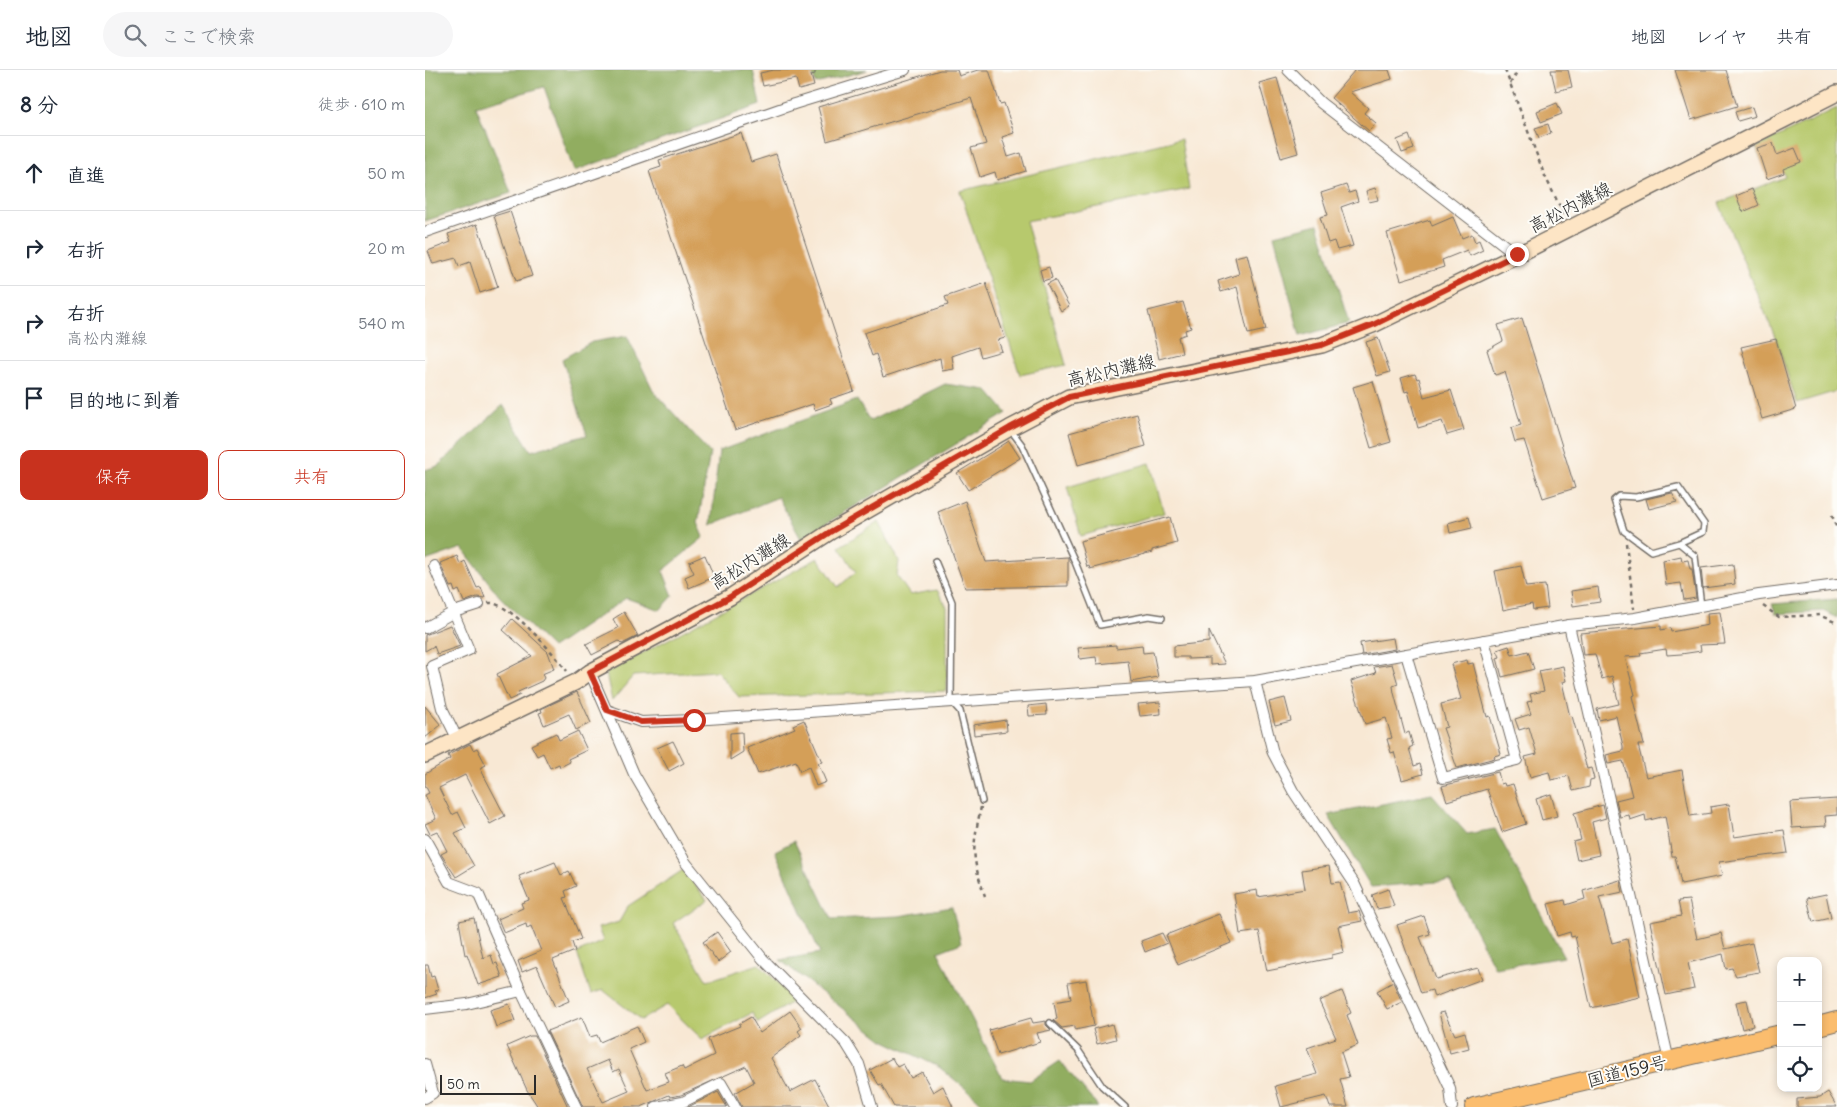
<!DOCTYPE html>
<html lang="ja">
<head>
<meta charset="utf-8">
<style>
  body { margin:0; font-family:Delius,"Klee One",sans-serif; background:#f6f6f7; color:#1f2937 }
  .controls { position:absolute; right:15px; bottom:15px; display:grid; overflow:hidden; border-radius:10px; box-shadow:0 2px 8px #0003 }
  .controls button { width:45px; height:45px; display:grid; place-items:center; padding:0; border:0; border-bottom:1px solid #e0e1e3; background:#fff; color:#1f2937; font:25px sans-serif }
  .scale { position:absolute; left:15px; bottom:12px; width:96px; box-sizing:border-box; padding-left:5px; border:2px solid #2b2b2b; border-top:0; font-size:14px; line-height:18px; white-space:nowrap; color:#2b2b2b; -webkit-text-stroke:4px #fdfcf7; paint-order:stroke }
  .stop { position:absolute; width:15px; height:15px; margin:-11px; border:4px solid #c8321e; border-radius:50%; background:#fff }
  .stop.end { background:#c8321e; border-color:#fff; box-shadow:0 1px 5px #0008 }
  .list { margin:0; padding:0; list-style:none }
  h2 { display:flex; justify-content:space-between; align-items:center; height:65px; margin:0; padding:0 20px; font-size:21px }
  h2 small { font-size:16px; font-weight:400; color:#747a83 }
  .list li { display:grid; grid-template-columns:32px 1fr auto; gap:15px; align-items:center; box-sizing:border-box; height:75px; padding:0 20px; border-top:1px solid #e0e1e3 }
  .list b { display:block; font-size:19px; white-space:nowrap }
  .list p { margin:0; font-size:16px; white-space:nowrap; color:#747a83 }
  .list em { font-size:16px; font-style:normal; color:#747a83 }
  .actions { display:flex; gap:10px; padding:15px 20px }
  .actions a { flex:1; padding:11px 0; border:1px solid #c8321e; border-radius:10px; text-align:center; font-size:18px; color:#c8321e }
  .actions .main { background:#c8321e; color:#fff }
  .icon { flex:none; width:28px; height:28px; fill:none; stroke:currentColor; stroke-width:2; stroke-linecap:round; stroke-linejoin:round }
  .map { position:relative; flex:none; width:1412px; height:1037px; overflow:hidden }
  header { display:flex; align-items:center; gap:30px; box-sizing:border-box; height:70px; padding:0 25px; background:#fff; border-bottom:1px solid #e0e1e3 }
  header strong { font-size:24px }
  nav { display:flex; gap:28px; margin-inline-start:auto; font-size:18px }
  .search { width:350px; height:45px; background:#f6f6f7; display:flex; align-items:center; gap:12px; box-sizing:border-box; padding:0 18px; border-radius:28px; color:#747a83; font-size:19px }
  main { display:flex }
  aside { flex:1; background:#fff }
  .map>svg:first-child { display:block }
</style>
</head>
<body>
<header>
<strong>地図</strong>
<div class="search"><svg class="icon" aria-label="search" viewBox="0 0 24 24"><circle cx="10" cy="10" r="6"/><path d="M15 15l6 6"/></svg>ここで検索</div>
<nav><a>地図</a><a>レイヤ</a><a>共有</a></nav>
</header>
<main>
<aside>
<h2>8 分<small>徒歩 · 610 m</small></h2>
<ul class="list">
<li><svg class="icon" aria-label="ahead" viewBox="0 0 24 24"><path d="M12 20V5M6 11l6-6 6 6"/></svg><div><b>直進</b></div><em>50 m</em></li>
<li><svg class="icon" aria-label="right" viewBox="0 0 24 24"><path d="M7 20v-9h11M14 6l5 5-5 5"/></svg><div><b>右折</b></div><em>20 m</em></li>
<li><svg class="icon" aria-label="right" viewBox="0 0 24 24"><path d="M7 20v-9h11M14 6l5 5-5 5"/></svg><div><b>右折</b><p>高松内灘線</p></div><em>540 m</em></li>
<li><svg class="icon" aria-label="arrive" viewBox="0 0 24 24"><path d="M6 21V4h12l-3 4 3 4H6"/></svg><div><b>目的地に到着</b></div></li>
</ul>
<div class="actions"><a class="main">保存</a><a>共有</a></div>
</aside>
<div class="map">
<svg width="1412" height="1037" viewBox="0 0 1412 1037">
  <rect width="100%" height="100%" fill="#fdfcf7"/>
  <filter id="ink" filterUnits="userSpaceOnUse"><feTurbulence type="fractalNoise" baseFrequency=".02" numOctaves="2"/><feDisplacementMap in="SourceGraphic" scale="10" xChannelSelector="R" yChannelSelector="G"/><feConvolveMatrix kernelMatrix="1 2 1 2 8 2 1 2 1" color-interpolation-filters="sRGB"/></filter>
  <filter id="wash" filterUnits="userSpaceOnUse"><feTurbulence type="fractalNoise" baseFrequency=".0096" numOctaves="4" result="noise"/><feDisplacementMap in="SourceGraphic" scale="20" xChannelSelector="R" yChannelSelector="G"/><feGaussianBlur stdDeviation="1.12" result="paint"/><feColorMatrix in="noise" values="0 0 0 0 0 0 0 0 0 0 0 0 0 0 0 0 0 1.4 0 .05"/><feComposite in="paint" operator="in"/></filter>
  <g filter="url(#wash)">
    <rect width="100%" height="100%" fill="#f8e8d4"/>
    <g fill="#b7c96d" stroke="#717a4c">
      <polygon points="1412,38 1412,321 1372,333 1351,269 1294,133 1360,107 1356,97 1339,97 1331,77"/>
      <polygon points="756,69 764,119 601,151 641,295 595,305 535,121"/>
      <polygon points="725,393 739,443 656,466 642,417"/>
      <polygon points="454,452 474,491 472,506 485,525 512,520 522,537 522,621 314,627 292,601 208,606 187,631 181,603 393,488 413,517 431,502 414,477"/>
      <polygon points="258,800 282,830 248,853 282,911 334,894 370,930 333,953 327,943 277,969 242,935 216,950 178,920 166,924 152,883 178,871 173,858 194,852 203,836"/>
    </g>
    <g fill="#91ad60" stroke="#5e6c46">
      <polygon points="0,0 328,0 335,35 149,101 119,17 51,36 86,123 0,151"/>
      <polygon points="386,0 442,0 391,14"/>
      <polygon points="893,154 924,253 875,266 849,165"/>
      <polygon points="202,266 229,322 285,383 273,453 279,467 238,501 248,526 235,540 201,528 127,578 75,527 37,478 0,491 0,400 13,396 78,335 106,381 162,365 137,289 167,272"/>
      <polygon points="520,314 562,320 582,343 376,469 353,427 286,455 294,381 432,330 445,351"/>
      <polygon points="1412,529 1412,548 1398,541 1351,544 1347,534"/>
      <polygon points="1007,724 1042,764 1070,759 1139,887 1070,898 1025,811 946,817 903,745"/>
      <polygon points="369,771 407,849 474,846 527,837 536,873 513,882 577,1008 605,1011 635,991 673,1037 560,1037 552,1028 514,997 458,970 355,890 395,883 350,781"/>
    </g>
    <g id="blocks">
      <g fill="#d49f58" fill-rule="evenodd">
        <polygon points="349,0 390,0 390,4 386,5 389,16 374,20 371,9 338,16 335,3"/>
        <polygon points="515,0 532,0 534,6 553,0 564,0 575,34 579,33 589,63 577,67 583,87 596,83 601,101 572,110 570,102 555,107 546,78 561,74 546,28 402,71 393,37"/>
        <polygon points="930,0 964,0 967,9 925,22 943,38 939,43 951,53 944,61 906,28"/>
        <polygon points="1126,0 1143,0 1147,17 1131,21"/>
        <polygon points="1250,0 1301,0 1312,36 1266,50"/>
        <polygon points="852,8 873,83 856,88 834,13"/>
        <polygon points="1132,33 1137,44 1116,52 1112,41"/>
        <polygon points="1327,37 1330,46 1313,51 1310,42"/>
        <polygon points="1123,54 1126,63 1114,68 1110,58"/>
        <polygon points="316,63 326,92 351,84 429,321 405,329 407,334 390,340 388,334 310,360 224,101 236,97 234,90"/>
        <polygon points="984,65 989,79 977,83 972,70"/>
        <polygon points="1348,73 1352,85 1370,78 1376,92 1358,99 1359,103 1342,109 1332,78"/>
        <polygon points="921,115 924,123 930,121 933,131 916,137 928,176 912,180 909,171 903,173 895,147 903,145 896,123"/>
        <polygon points="950,118 953,130 944,132 941,121"/>
        <polygon points="1327,119 1334,135 1318,142 1311,126"/>
        <polygon points="85,141 107,206 91,211 69,146"/>
        <polygon points="1028,147 1037,168 1047,164 1050,172 1054,170 1058,180 1045,186 1042,180 1017,190 1019,197 976,210 962,163 1005,150 1007,156"/>
        <polygon points="52,154 73,217 55,223 45,192 34,196 31,188 8,194 3,181 26,172 23,164"/>
        <polygon points="822,184 841,260 823,264 812,217 796,222 793,211 814,204 810,187"/>
        <polygon points="624,197 627,208 618,211 615,200"/>
        <polygon points="630,210 644,236 636,241 622,214"/>
        <polygon points="561,213 580,268 573,270 577,281 556,287 553,277 527,286 529,299 517,301 515,288 458,307 451,284 447,286 439,263 523,235 520,227"/>
        <polygon points="758,232 766,258 760,260 761,264 753,267 757,283 734,289 723,241"/>
        <polygon points="1097,248 1150,418 1118,428 1099,370 1090,372 1086,358 1096,355 1080,302 1070,305 1062,280 1078,271 1073,255"/>
        <polygon points="953,268 965,302 952,306 941,272"/>
        <polygon points="1351,269 1371,339 1337,349 1316,277"/>
        <polygon points="990,304 992,309 994,308 999,327 1026,320 1039,360 1022,365 1017,351 993,358 983,321 980,322 976,308"/>
        <polygon points="948,311 966,372 946,378 928,317"/>
        <polygon points="712,344 721,376 653,395 644,363"/>
        <polygon points="584,371 595,388 543,420 532,403"/>
        <polygon points="1247,423 1252,432 1224,439 1221,429"/>
        <polygon points="540,431 561,492 643,487 643,516 540,518 513,442"/>
        <polygon points="745,447 752,473 727,480 727,482 665,499 664,496 662,497 655,471"/>
        <polygon points="1044,447 1047,458 1025,463 1023,453"/>
        <polygon points="280,485 289,507 264,518 260,507 269,503 264,492"/>
        <polygon points="32,486 35,494 40,491 52,518 56,517 60,528 52,527 39,532 34,520 30,522 28,516 25,517 15,493"/>
        <polygon points="1256,486 1257,491 1263,490 1265,499 1267,499 1271,528 1259,530 1256,513 1241,515 1238,490"/>
        <polygon points="1308,494 1310,514 1278,518 1276,498"/>
        <polygon points="1096,496 1101,517 1120,515 1123,538 1108,540 1107,534 1078,540 1070,501"/>
        <polygon points="1173,517 1175,532 1148,536 1146,521"/>
        <polygon points="199,542 213,566 197,574 194,571 167,585 161,574 193,558 188,549"/>
        <polygon points="1295,542 1300,574 1275,575 1276,581 1256,584 1242,585 1241,579 1215,583 1216,586 1200,587 1210,625 1207,626 1219,675 1213,675 1221,707 1257,700 1265,746 1286,743 1285,737 1304,734 1309,767 1359,760 1363,783 1294,792 1297,806 1256,814 1250,786 1247,786 1240,746 1221,751 1220,745 1205,750 1204,745 1195,747 1191,730 1207,726 1198,691 1183,694 1181,685 1198,681 1198,676 1191,646 1174,650 1172,639 1194,634 1187,606 1177,609 1170,584 1158,585 1155,563 1236,556 1236,560 1245,558 1246,562 1283,555 1282,543"/>
        <polygon points="87,549 123,582 129,599 117,604 119,608 117,611 93,622 95,625 84,630 72,604 107,586 78,560"/>
        <polygon points="25,555 35,576 12,584 9,576 0,581 0,565"/>
        <polygon points="784,561 800,594 785,595 785,588 763,589 763,587 749,587 749,576 784,572"/>
        <polygon points="968,568 970,579 937,585 935,573"/>
        <polygon points="691,575 691,578 717,575 718,583 728,582 733,607 706,612 703,591 672,594 671,587 655,589 653,578"/>
        <polygon points="1084,576 1087,585 1103,581 1109,599 1077,607 1072,588 1075,587 1072,580"/>
        <polygon points="1042,590 1043,594 1048,593 1062,647 1065,646 1076,684 1069,686 1070,688 1032,698 1018,658 1022,657 1016,634 1036,629 1026,594"/>
        <polygon points="967,594 973,614 968,616 969,623 980,664 984,662 988,676 984,678 989,696 995,694 998,704 977,710 969,682 966,683 962,669 967,668 961,648 940,654 926,611 951,603 949,597"/>
        <polygon points="1138,596 1141,611 1137,612 1145,647 1147,646 1162,699 1166,698 1169,709 1165,710 1164,717 1148,721 1144,706 1126,710 1124,702 1105,707 1100,687 1112,684 1104,657 1094,660 1090,649 1106,644 1102,632 1107,631 1105,624 1119,621 1114,601"/>
        <polygon points="152,622 166,653 151,660 144,644 119,655 114,643 117,642 116,639"/>
        <polygon points="860,628 866,651 850,655 844,632"/>
        <polygon points="735,632 736,644 715,646 713,634"/>
        <polygon points="621,634 622,645 604,646 603,636"/>
        <polygon points="0,636 16,655 0,668"/>
        <polygon points="379,650 397,692 393,693 401,712 391,716 384,697 375,701 371,691 333,704 322,678 370,658 368,655"/>
        <polygon points="581,650 582,661 549,665 548,655"/>
        <polygon points="153,661 162,680 143,689 145,692 135,697 134,694 125,698 118,683 112,686 106,675 131,663 134,670"/>
        <polygon points="317,662 318,682 305,690 305,663"/>
        <polygon points="248,671 259,693 244,701 232,678"/>
        <polygon points="45,674 48,680 52,678 61,695 55,698 80,746 65,754 40,705 14,718 27,745 33,742 41,758 30,763 49,796 31,807 16,784 22,781 12,761 5,764 0,754 11,749 0,725 4,723 0,715 0,704 25,689 23,685"/>
        <polygon points="1073,702 1076,714 1079,713 1080,716 1088,714 1101,754 1077,762 1062,719 1022,731 1017,716"/>
        <polygon points="1126,724 1132,746 1117,750 1111,729"/>
        <polygon points="1412,729 1412,745 1400,746 1401,756 1367,758 1365,732"/>
        <polygon points="1178,735 1181,748 1167,752 1174,785 1152,790 1148,772 1156,770 1149,743"/>
        <polygon points="130,792 136,805 144,801 151,816 140,821 142,827 139,828 156,869 147,872 150,881 128,890 144,931 130,937 112,896 97,902 93,891 116,881 106,856 102,858 101,854 79,863 73,849 98,838 96,833 104,830 94,806"/>
        <polygon points="904,796 907,813 915,812 923,843 934,841 937,851 913,856 919,882 907,885 907,888 842,901 834,861 815,864 809,824 832,820 833,827 880,819 877,800"/>
        <polygon points="1195,810 1198,822 1174,827 1187,873 1202,869 1215,927 1166,938 1150,866 1146,867 1145,862 1132,866 1123,834 1140,830 1141,835 1160,829 1158,821"/>
        <polygon points="963,819 969,836 952,839 947,825"/>
        <polygon points="1401,824 1406,848 1388,852 1382,828"/>
        <polygon points="1264,830 1272,869 1296,863 1300,879 1327,873 1334,902 1311,906 1307,898 1301,899 1298,884 1263,893 1269,919 1241,925 1225,852 1256,846 1253,831"/>
        <polygon points="794,844 806,873 753,895 741,865"/>
        <polygon points="999,846 1005,864 995,867 1011,909 1053,898 1057,909 1009,927 1007,920 996,923 972,855"/>
        <polygon points="49,848 58,888 66,885 69,894 72,893 77,907 53,915 42,884 40,885 34,851"/>
        <polygon points="292,862 306,882 293,892 278,872"/>
        <polygon points="737,863 742,873 720,882 716,871"/>
        <polygon points="0,895 3,895 6,907 9,906 13,920 10,921 12,924 0,928"/>
        <polygon points="661,910 669,956 650,960 650,956 637,958 628,950 632,949 629,932 646,929 643,913"/>
        <polygon points="968,912 977,932 962,939 952,921"/>
        <polygon points="917,921 926,943 922,945 933,975 916,982 924,1007 915,1009 923,1037 905,1037 901,1026 856,1037 850,1016 892,1004 882,978 911,968 894,931"/>
        <polygon points="1322,930 1328,956 1317,959 1311,932"/>
        <polygon points="84,934 90,951 71,957 65,940"/>
        <path d="M 365,941 L 377,958 L 373,961 L 376,965 L 346,988 L 365,1022 L 390,1009 L 405,1037 L 317,1037 L 310,1023 L 329,1012 L 321,996 L 256,1025 L 245,1027 L 244,1025 L 216,1037 L 158,1037 L 122,961 L 157,947 L 165,967 L 172,965 L 175,972 L 212,956 L 219,972 L 204,979 L 222,1020 L 244,1012 L 240,1003 L 257,996 L 259,1000 L 289,985 L 283,969 L 315,956 L 314,954 L 326,947 L 335,963 ZM 183,990 L 188,1002 L 194,999 L 204,1021 L 178,1032 L 162,999 Z"/>
        <polygon points="1019,942 1030,965 1040,962 1044,978 1025,983 1014,943"/>
        <polygon points="606,948 608,953 621,951 621,955 626,960 612,963 615,972 573,985 564,960"/>
        <polygon points="687,954 691,969 672,974 668,959"/>
        <polygon points="105,966 110,966 143,1037 113,1037 102,1020 82,976"/>
        <polygon points="467,988 472,997 478,994 486,1008 497,1002 508,1022 518,1016 528,1037 469,1037 456,1014 454,1015 445,1000"/>
        <polygon points="293,1022 302,1037 263,1037"/>
        <polygon points="1403,1022 1412,1037 1372,1037 1372,1029 1395,1027"/>
      </g>
    </g>
  </g>
  <g filter="url(#ink)">
    <use href="#blocks" fill-opacity="0" stroke="#736d66" stroke-width="1"/>
    <g fill="none" stroke-linecap="round" stroke-linejoin="round">
      <defs>
        <g id="service">
          <polyline points="585,359 597,375 650,492 675,555 724,546 737,548"/>
          <polyline points="1254,473 1278,462 1279,454 1253,417 1211,427 1194,426 1189,430 1199,461 1226,481 1254,473 1270,486 1276,536"/>
          <polyline points="510,491 527,532 526,631 535,641 557,731"/>
          <polyline points="625,953 653,980 677,1016 700,1037"/>
        </g>
        <g id="minor">
          <polyline points="863,0 896,33 1092,185"/>
          <polyline points="0,162 369,34 480,0"/>
          <polyline points="9,496 44,580 7,596 17,638 33,670"/>
          <polyline points="1144,555 1244,991"/>
          <polyline points="0,558 29,542 54,534"/>
          <polyline points="981,584 1018,708 1092,690 1059,570"/>
          <polyline points="165,602 209,704 261,793 338,889 421,973 434,994 447,1037"/>
          <polyline points="830,611 848,683 868,721 929,813 1025,1018 1027,1037"/>
          <polyline points="182,640 216,652 269,650 830,611 1144,555 1210,548 1334,525 1412,515"/>
          <polyline points="0,769 24,812 53,823 96,921"/>
          <polyline points="0,939 42,934 96,921 151,1037"/>
          <polyline points="0,994 8,1023 0,1028"/>
          <polyline points="231,1037 258,1032 296,1013 310,1037"/>
        </g>
        <polyline id="secondary" points="0,685 151,612 165,602 305,527 405,462 585,358 644,327 897,275 950,254 1092,185 1412,23"/>
        <g id="trunk">
          <polyline points="1393,956 1412,951"/>
          <polyline points="1049,1037 1356,964"/>
        </g>
      </defs>
      <use href="#service" stroke="#736d66" stroke-width="8"/>
      <use href="#minor" stroke="#736d66" stroke-width="12"/>
      <use href="#secondary" stroke="#736d66" stroke-width="18"/>
      <use href="#trunk" stroke="#736d66" stroke-width="20"/>
      <g stroke="#736d66" stroke-width="2.5" stroke-dasharray="4 4" stroke-linecap="butt">
        <polyline points="1080,0 1119,104 1140,147"/>
        <polyline points="1085,14 1093,0"/>
        <polyline points="1407,445 1412,459"/>
        <polyline points="1201,473 1209,539"/>
        <path d="M 63,533 C 83,530 130,585 142,601"/>
        <polyline points="1338,536 1354,547 1394,545 1412,553"/>
        <path d="M 556,737 C 547,779 546,786 560,826"/>
      </g>
      <use href="#service" stroke="#fff" stroke-width="5"/>
      <use href="#minor" stroke="#fff" stroke-width="10"/>
      <use href="#secondary" stroke="#fde5c5" stroke-width="15"/>
      <use href="#trunk" stroke="#fbbd6e" stroke-width="18"/>
    </g>
  </g>
  <g fill="none" stroke-linecap="round" stroke-linejoin="round" filter="url(#ink)">
    <polyline stroke="#c8321e" stroke-width="6" points="269,650 216,652 182,640 165,602 305,527 405,462 585,358 644,327 897,275 950,254 1092,184"/>
  </g>
  <g text-anchor="middle" dominant-baseline="central" stroke-width="4" stroke-linejoin="round" paint-order="stroke">
    <g font-size="18" fill="#2b2b2b" stroke="#fdfcf7">
      <text transform="translate(1145 137) rotate(-27)">高松内灘線</text>
      <text transform="translate(686 300) rotate(-13)">高松内灘線</text>
      <text transform="translate(325 491) rotate(-32)">高松内灘線</text>
      <text transform="translate(1202 1001) rotate(-14)">国道159号</text>
    </g>
  </g>
</svg>
<div class="controls">
<button>+</button>
<button>−</button>
<button><svg class="icon" aria-label="locate" viewBox="0 0 24 24"><circle cx="12" cy="12" r="6"/><path d="M12 2v4M12 18v4M2 12h4M18 12h4"/></svg></button>
</div>
<div class="scale">50 m</div>
<div class="stop" style="left:269px;top:650px"></div>
<div class="stop end" style="left:1092px;top:184px"></div>
</div>
</main>
</body>
</html>
